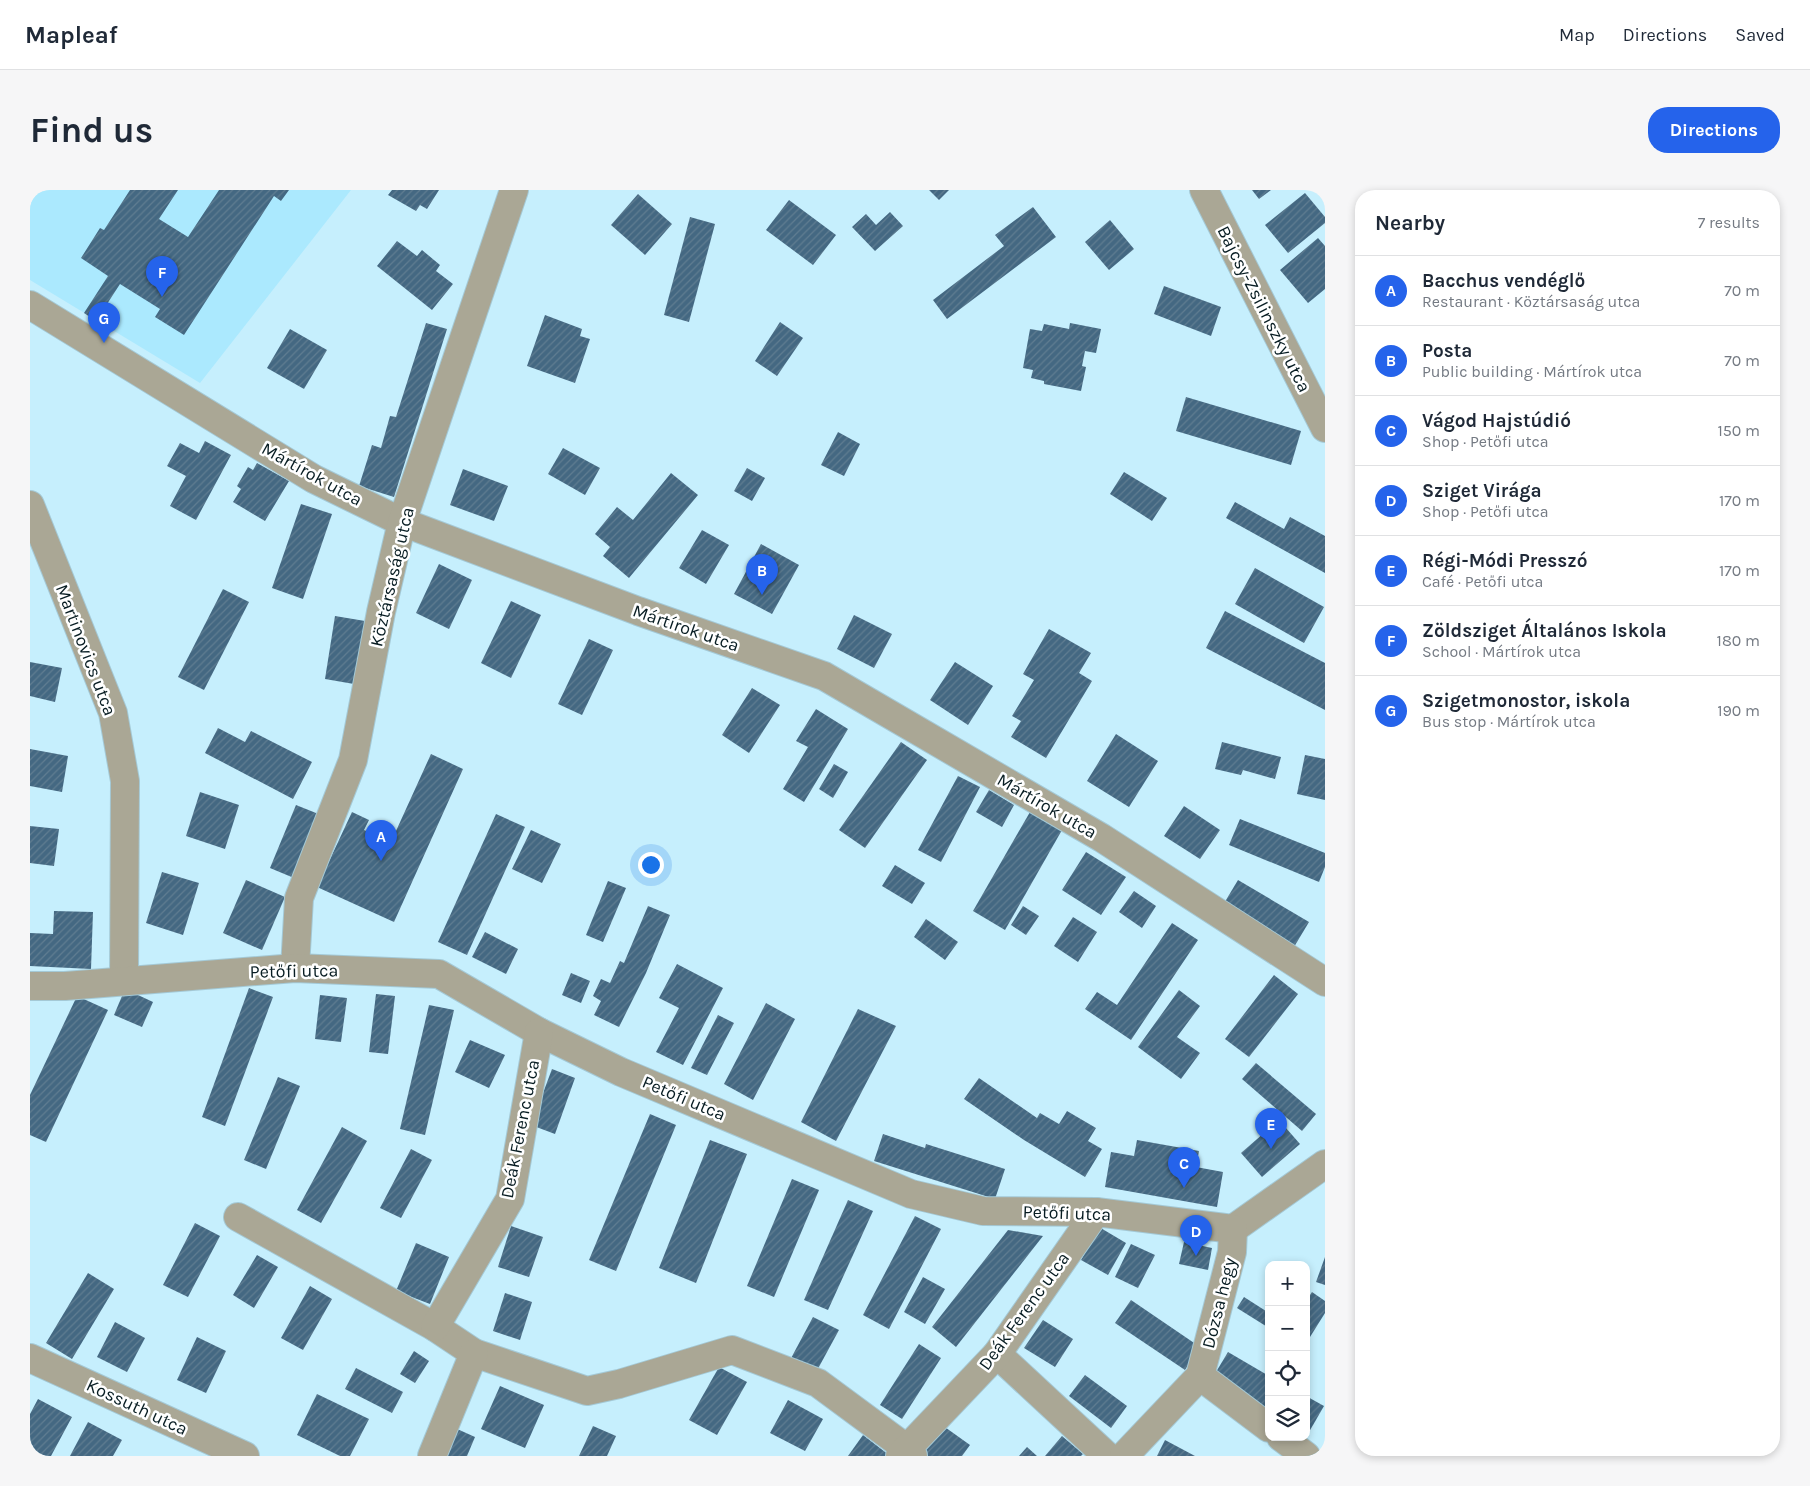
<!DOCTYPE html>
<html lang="en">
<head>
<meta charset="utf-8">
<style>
  body { margin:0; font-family:Karla,sans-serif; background:#f6f6f7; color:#1f2937 }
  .controls { position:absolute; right:15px; bottom:15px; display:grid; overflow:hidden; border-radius:10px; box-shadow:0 2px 8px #0003 }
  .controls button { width:45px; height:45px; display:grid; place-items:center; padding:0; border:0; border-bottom:1px solid #e0e1e3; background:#fff; color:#1f2937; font:25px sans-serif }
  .you { position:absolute; left:620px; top:674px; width:18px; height:18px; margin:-12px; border:4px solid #fff; border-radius:50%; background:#1a73e8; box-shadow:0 0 0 8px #1a73e833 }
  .badge { display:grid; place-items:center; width:32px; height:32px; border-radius:50%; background:#2563eb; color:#fff; font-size:16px; font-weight:700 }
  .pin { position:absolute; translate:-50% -41px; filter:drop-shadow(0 1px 2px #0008) }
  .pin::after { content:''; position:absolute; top:26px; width:18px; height:15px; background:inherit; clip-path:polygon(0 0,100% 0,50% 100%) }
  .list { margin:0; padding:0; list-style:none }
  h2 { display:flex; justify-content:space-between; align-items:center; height:65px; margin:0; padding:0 20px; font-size:21px }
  h2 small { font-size:16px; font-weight:400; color:#747a83 }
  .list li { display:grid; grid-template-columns:32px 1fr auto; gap:15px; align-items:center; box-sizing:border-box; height:70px; padding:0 20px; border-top:1px solid #e0e1e3 }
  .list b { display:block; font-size:19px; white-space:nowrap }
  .list p { margin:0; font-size:16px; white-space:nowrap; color:#747a83 }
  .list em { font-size:16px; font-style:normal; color:#747a83 }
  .icon { flex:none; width:28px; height:28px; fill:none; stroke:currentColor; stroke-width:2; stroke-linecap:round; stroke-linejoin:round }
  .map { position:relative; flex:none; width:1295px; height:1266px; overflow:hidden; border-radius:20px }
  header { display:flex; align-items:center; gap:30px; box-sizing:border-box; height:70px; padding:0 25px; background:#fff; border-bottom:1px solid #e0e1e3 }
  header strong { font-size:24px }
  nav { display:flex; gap:28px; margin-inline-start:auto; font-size:18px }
  .intro { display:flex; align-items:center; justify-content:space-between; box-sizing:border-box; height:120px; padding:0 30px }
  h1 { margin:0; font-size:35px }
  .button { padding:12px 22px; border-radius:20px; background:#2563eb; color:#fff; font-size:18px; font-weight:700 }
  main { display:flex; gap:30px; padding:0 30px }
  aside { flex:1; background:#fff; border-radius:20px; box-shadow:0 2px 8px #0003 }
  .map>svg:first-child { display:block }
</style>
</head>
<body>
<header>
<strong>Mapleaf</strong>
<nav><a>Map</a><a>Directions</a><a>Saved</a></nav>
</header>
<div class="intro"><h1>Find us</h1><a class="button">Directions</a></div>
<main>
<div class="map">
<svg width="1295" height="1266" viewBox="0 0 1295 1266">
  <defs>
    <pattern id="building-hatch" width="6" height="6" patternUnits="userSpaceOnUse" patternTransform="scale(1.25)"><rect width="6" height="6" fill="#446882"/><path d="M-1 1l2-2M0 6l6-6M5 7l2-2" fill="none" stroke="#607d91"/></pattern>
  </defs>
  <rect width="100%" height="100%" fill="#c6effd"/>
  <polygon fill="#abe9fe" points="0,0 321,0 170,193 0,90"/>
  <g fill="url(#building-hatch)">
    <polygon points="100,0 148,0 129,29 158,47 189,0 259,0 251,11 244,6 154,145 125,127 130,119 90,94 66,131 54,123 78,86 51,68 70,38 74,40"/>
    <polygon points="362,0 409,0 397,19 390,15 386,21 358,5"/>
    <polygon points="899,0 919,0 909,10"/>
    <polygon points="1222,0 1241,0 1229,9"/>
    <polygon points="1275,3 1295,27 1295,33 1258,63 1235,35"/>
    <polygon points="608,4 642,34 615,65 581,35"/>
    <polygon points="759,10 806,45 783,75 736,40"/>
    <polygon points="1003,17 1026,47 917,129 903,110 974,56 965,45"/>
    <polygon points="860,22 873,36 845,61 822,37 836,24 846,35"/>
    <polygon points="660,27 685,34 659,132 634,125"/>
    <polygon points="1080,30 1104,59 1079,80 1055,52"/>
    <polygon points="1288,48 1295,56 1295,99 1278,113 1250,80"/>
    <polygon points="367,51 387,66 392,60 410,75 406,81 423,94 402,120 347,76"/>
    <polygon points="1134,96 1191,117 1181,146 1124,124"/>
    <polygon points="515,125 552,139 550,146 560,149 545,193 497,176"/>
    <polygon points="750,132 773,148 747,186 725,171"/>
    <polygon points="396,133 417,139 364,307 329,296 342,255 351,258 360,226 366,227"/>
    <polygon points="1040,133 1071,139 1066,163 1055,161 1052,176 1056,177 1051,201 1014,194 1014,191 1001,188 1003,180 993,178 1000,139 1012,141 1014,134 1039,139"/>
    <polygon points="260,139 297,160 274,199 237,178"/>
    <polygon points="1156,207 1271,241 1261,275 1146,241"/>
    <polygon points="808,242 830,254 814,286 791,275"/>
    <polygon points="175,251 201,265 166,330 140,316 156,286 137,276 150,253 169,263"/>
    <polygon points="533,258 570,278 555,305 518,284"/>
    <polygon points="227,273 259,291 235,331 203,312 211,299 207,296 218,277 223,280"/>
    <polygon points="717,278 735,288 722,311 704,301"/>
    <polygon points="433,279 478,296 464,331 420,315"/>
    <polygon points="1094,282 1137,308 1122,331 1080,304"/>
    <polygon points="641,283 668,305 599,388 573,366 580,357 565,344 587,317 603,330"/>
    <polygon points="1205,312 1254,339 1260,327 1295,346 1295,383 1196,328"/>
    <polygon points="271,314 302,324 273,409 242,398"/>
    <polygon points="672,340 699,355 676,394 649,378"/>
    <polygon points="731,354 769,375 742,424 704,404"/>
    <polygon points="409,374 442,390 419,439 386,423"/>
    <polygon points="1225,378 1294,417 1274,453 1205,414"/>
    <polygon points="193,399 219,412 174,500 148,487"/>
    <polygon points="481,411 511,425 481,488 451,473"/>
    <polygon points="1195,421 1295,473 1295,520 1176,458"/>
    <polygon points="824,425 862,444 844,478 807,459"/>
    <polygon points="305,426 335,431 324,494 295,489"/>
    <polygon points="1019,439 1061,463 1049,483 1062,491 1016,568 981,547 991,531 982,526 1004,490 993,484"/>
    <polygon points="559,449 583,460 552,525 528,514"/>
    <polygon points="0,472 32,478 25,512 0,506"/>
    <polygon points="925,472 963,496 938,535 900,510"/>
    <polygon points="722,498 750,515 719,563 692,545"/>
    <polygon points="786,519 818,539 774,612 753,599 778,557 766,551"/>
    <polygon points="188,538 215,552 221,541 282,572 263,609 175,563"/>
    <polygon points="1086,544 1128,571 1099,617 1057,591"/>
    <polygon points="871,552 897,570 835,658 809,640"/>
    <polygon points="1192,552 1251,567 1245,589 1213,580 1211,585 1185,579"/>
    <polygon points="0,559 38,566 32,602 0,596"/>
    <polygon points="401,564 433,579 364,732 287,697 322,622 339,630 334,640 361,652"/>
    <polygon points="1275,565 1295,569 1295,610 1267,604"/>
    <polygon points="804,574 818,582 803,608 789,599"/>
    <polygon points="928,586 950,597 911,672 888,660"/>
    <polygon points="959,600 984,615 972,637 946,622"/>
    <polygon points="170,602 209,615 195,659 156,646"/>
    <polygon points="266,615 291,625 264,688 240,678"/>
    <polygon points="1154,616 1190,640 1170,669 1134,646"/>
    <polygon points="1000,622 1032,640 975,740 943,721"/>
    <polygon points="466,624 495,637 437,765 408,752"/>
    <polygon points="1210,629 1295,663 1295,677 1289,692 1199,655"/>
    <polygon points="0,636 29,639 24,676 0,673"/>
    <polygon points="501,640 531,654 512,693 482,679"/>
    <polygon points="1056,662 1096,687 1071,725 1032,700"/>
    <polygon points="865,675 895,693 882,714 852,696"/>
    <polygon points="132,682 169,693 153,745 116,733"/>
    <polygon points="216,690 255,707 232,760 193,743"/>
    <polygon points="1208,690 1279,732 1264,757 1193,715"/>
    <polygon points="578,691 596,698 573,752 556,745"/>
    <polygon points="1104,701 1126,716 1112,738 1089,722"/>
    <polygon points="618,716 640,725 616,783 589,837 564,825 571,811 563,806 571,789 580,793 590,771 594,773"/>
    <polygon points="993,716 1009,726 996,745 981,735"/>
    <polygon points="24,721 63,722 61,779 0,776 0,743 23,744"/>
    <polygon points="1043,727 1067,742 1048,772 1024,756"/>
    <polygon points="896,729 928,752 915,770 884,747"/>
    <polygon points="1142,733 1168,750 1101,850 1055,819 1067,802 1087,815"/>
    <polygon points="455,742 488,759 476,784 442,767"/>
    <polygon points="647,774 693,798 653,875 626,862 649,818 629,808"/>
    <polygon points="541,783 560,791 551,813 532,805"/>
    <polygon points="1244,785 1268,804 1219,867 1195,849"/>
    <polygon points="219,798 243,807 195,936 172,927"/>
    <polygon points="95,799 123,812 112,837 84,825"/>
    <polygon points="1149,800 1170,816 1147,847 1170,863 1151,889 1108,857"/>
    <polygon points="346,804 365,806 358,864 339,862"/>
    <polygon points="290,805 317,808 311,852 285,849"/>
    <polygon points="47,806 78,820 16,952 0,945 0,905"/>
    <polygon points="736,813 765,829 723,910 694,894"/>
    <polygon points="399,815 424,820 395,945 370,939"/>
    <polygon points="828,819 866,836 806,951 771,932"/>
    <polygon points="688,825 704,833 677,885 661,878"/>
    <polygon points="440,850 475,865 459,898 425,882"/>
    <polygon points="1226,873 1286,924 1272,941 1212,889"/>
    <polygon points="522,879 545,888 525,944 501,935"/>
    <polygon points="248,887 270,896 236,979 214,970"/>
    <polygon points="949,888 1007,928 1010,923 1029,934 1037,921 1066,938 1058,951 1072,959 1055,987 994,950 934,909"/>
    <polygon points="620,924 646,935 586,1081 559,1070"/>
    <polygon points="1249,930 1270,954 1232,987 1211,963"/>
    <polygon points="312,937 337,951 291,1033 267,1020"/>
    <polygon points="853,944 895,958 896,954 975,979 965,1009 844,971"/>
    <polygon points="680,950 717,964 666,1093 629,1078"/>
    <polygon points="1107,950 1169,961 1166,977 1193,982 1187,1017 1075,997 1081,962 1104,966"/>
    <polygon points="381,959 402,970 371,1028 350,1018"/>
    <polygon points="762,989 789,1000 744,1107 717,1096"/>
    <polygon points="818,1010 843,1021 798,1120 774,1110"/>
    <polygon points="885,1026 911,1039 859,1139 833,1125"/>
    <polygon points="165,1033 190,1046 158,1107 133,1095"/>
    <polygon points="481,1036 513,1047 499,1087 468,1077"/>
    <polygon points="1069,1037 1096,1053 1078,1085 1051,1070"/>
    <polygon points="978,1040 1013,1046 926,1157 902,1137"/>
    <polygon points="1154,1052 1182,1058 1178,1080 1149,1074"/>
    <polygon points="386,1053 419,1067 400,1114 366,1101"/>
    <polygon points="1101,1054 1125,1065 1108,1098 1085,1087"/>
    <polygon points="227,1065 248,1077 224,1118 203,1105"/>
    <polygon points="1295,1067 1295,1095 1286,1092"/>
    <polygon points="58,1083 84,1099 42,1169 16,1153"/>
    <polygon points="893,1087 915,1099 895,1134 874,1122"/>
    <polygon points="280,1096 302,1109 273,1160 251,1148"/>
    <polygon points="1282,1102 1295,1111 1295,1123 1280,1147 1276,1145 1276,1111"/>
    <polygon points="475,1103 502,1112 490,1150 463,1141"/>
    <polygon points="1214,1107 1239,1123 1239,1138 1207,1118"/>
    <polygon points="1101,1110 1170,1157 1155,1180 1085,1133"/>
    <polygon points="783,1127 809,1140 784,1186 759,1172"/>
    <polygon points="1013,1130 1043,1149 1025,1177 994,1158"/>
    <polygon points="85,1132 115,1148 97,1182 67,1167"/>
    <polygon points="167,1147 196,1161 176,1203 147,1190"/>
    <polygon points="889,1154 911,1168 872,1229 850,1215"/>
    <polygon points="384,1161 399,1171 385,1193 370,1184"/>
    <polygon points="1198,1162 1239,1186 1239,1215 1237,1219 1183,1187"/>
    <polygon points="689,1177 717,1192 687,1245 659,1230"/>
    <polygon points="326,1178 373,1202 362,1223 315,1199"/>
    <polygon points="1055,1185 1097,1216 1081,1238 1039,1206"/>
    <polygon points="470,1196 514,1215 495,1258 451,1239"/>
    <polygon points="287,1204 339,1229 320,1266 310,1266 267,1245"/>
    <polygon points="1276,1206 1294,1216 1279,1242 1276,1241"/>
    <polygon points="8,1209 42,1227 21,1266 0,1266 3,1256 0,1254 0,1224"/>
    <polygon points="758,1210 793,1229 775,1261 740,1243"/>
    <polygon points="905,1230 940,1255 932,1266 893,1266 883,1259"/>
    <polygon points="58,1232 92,1250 83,1266 40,1266"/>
    <polygon points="563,1236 586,1246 577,1266 549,1266"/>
    <polygon points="425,1238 445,1247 437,1266 412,1266"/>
    <polygon points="833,1245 859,1265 858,1266 818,1266"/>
    <polygon points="1032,1246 1053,1264 1051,1266 1015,1266"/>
    <polygon points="1135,1250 1165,1266 1127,1266"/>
    <polygon points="997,1257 1007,1266 989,1266"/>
  </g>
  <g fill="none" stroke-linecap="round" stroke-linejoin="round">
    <defs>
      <g id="street">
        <polyline points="1174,0 1295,238"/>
        <polyline points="0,115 284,289 372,332 608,421 794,486 1072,648 1295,792"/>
        <polyline points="0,315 83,523 95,591 94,790"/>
        <polyline points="265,778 269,708 323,570 351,422 372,332 484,0"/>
        <polyline points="0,796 35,796 265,778 409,784 509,842 591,882 881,1004 953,1021 1066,1022 1203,1039 1295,974"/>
        <polyline points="208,1027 405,1137 444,1163 557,1201 589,1194 702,1160 788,1193 876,1258 883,1266"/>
        <polyline points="405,1137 480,1009 509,842"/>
        <polyline points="967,1164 1077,1266"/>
        <polyline points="0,1168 215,1266"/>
        <polyline points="1170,1186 1239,1238"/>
        <polyline points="1251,1247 1276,1266"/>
        <polyline points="402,1266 444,1163"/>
        <polyline points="870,1266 967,1164 1066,1022"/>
        <polyline points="1094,1266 1170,1186 1202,1062 1203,1039"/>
      </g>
    </defs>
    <use href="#street" stroke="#a4c9d6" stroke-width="30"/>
    <use href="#street" stroke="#aaa795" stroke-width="28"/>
  </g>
  <g text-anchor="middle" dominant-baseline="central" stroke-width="5" stroke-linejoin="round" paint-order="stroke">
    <g font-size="18" fill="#071c22" stroke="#fff">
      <text transform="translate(1234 119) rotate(63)">Bajcsy-Zsilinszky utca</text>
      <text transform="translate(282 284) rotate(29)">Mártírok utca</text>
      <text transform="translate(362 387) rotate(-77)">Köztársaság utca</text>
      <text transform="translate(656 438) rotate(19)">Mártírok utca</text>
      <text transform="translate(56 460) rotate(69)">Martinovics utca</text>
      <text transform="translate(1017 616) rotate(30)">Mártírok utca</text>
      <text transform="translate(264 781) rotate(-1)">Petőfi utca</text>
      <text transform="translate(654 908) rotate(23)">Petőfi utca</text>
      <text transform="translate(490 939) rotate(-79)">Deák Ferenc utca</text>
      <text transform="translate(1037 1023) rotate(2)">Petőfi utca</text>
      <text transform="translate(1189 1113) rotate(-76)">Dózsa hegy</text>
      <text transform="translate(994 1121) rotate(-54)">Deák Ferenc utca</text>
      <text transform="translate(107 1217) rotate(25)">Kossuth utca</text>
    </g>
  </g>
</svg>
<div class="controls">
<button>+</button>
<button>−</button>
<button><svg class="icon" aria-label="locate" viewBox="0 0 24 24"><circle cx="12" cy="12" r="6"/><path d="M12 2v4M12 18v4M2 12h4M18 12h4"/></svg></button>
<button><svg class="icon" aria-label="layers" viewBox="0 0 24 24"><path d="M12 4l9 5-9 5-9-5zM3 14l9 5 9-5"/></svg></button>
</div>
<div class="you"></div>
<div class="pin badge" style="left:351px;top:671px">A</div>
<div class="pin badge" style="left:732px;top:405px">B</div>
<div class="pin badge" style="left:1154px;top:998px">C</div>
<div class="pin badge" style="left:1166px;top:1066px">D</div>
<div class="pin badge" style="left:1241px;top:959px">E</div>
<div class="pin badge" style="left:132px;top:107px">F</div>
<div class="pin badge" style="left:74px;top:153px">G</div>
</div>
<aside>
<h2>Nearby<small>7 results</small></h2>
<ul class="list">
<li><span class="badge">A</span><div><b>Bacchus vendéglő</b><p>Restaurant · Köztársaság utca</p></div><em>70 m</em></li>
<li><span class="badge">B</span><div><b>Posta</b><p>Public building · Mártírok utca</p></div><em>70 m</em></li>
<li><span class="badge">C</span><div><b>Vágod Hajstúdió</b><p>Shop · Petőfi utca</p></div><em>150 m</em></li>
<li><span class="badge">D</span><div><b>Sziget Virága</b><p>Shop · Petőfi utca</p></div><em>170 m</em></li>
<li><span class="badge">E</span><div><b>Régi-Módi Presszó</b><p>Café · Petőfi utca</p></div><em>170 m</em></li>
<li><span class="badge">F</span><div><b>Zöldsziget Általános Iskola</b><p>School · Mártírok utca</p></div><em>180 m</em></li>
<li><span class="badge">G</span><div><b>Szigetmonostor, iskola</b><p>Bus stop · Mártírok utca</p></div><em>190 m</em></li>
</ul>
</aside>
</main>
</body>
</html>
